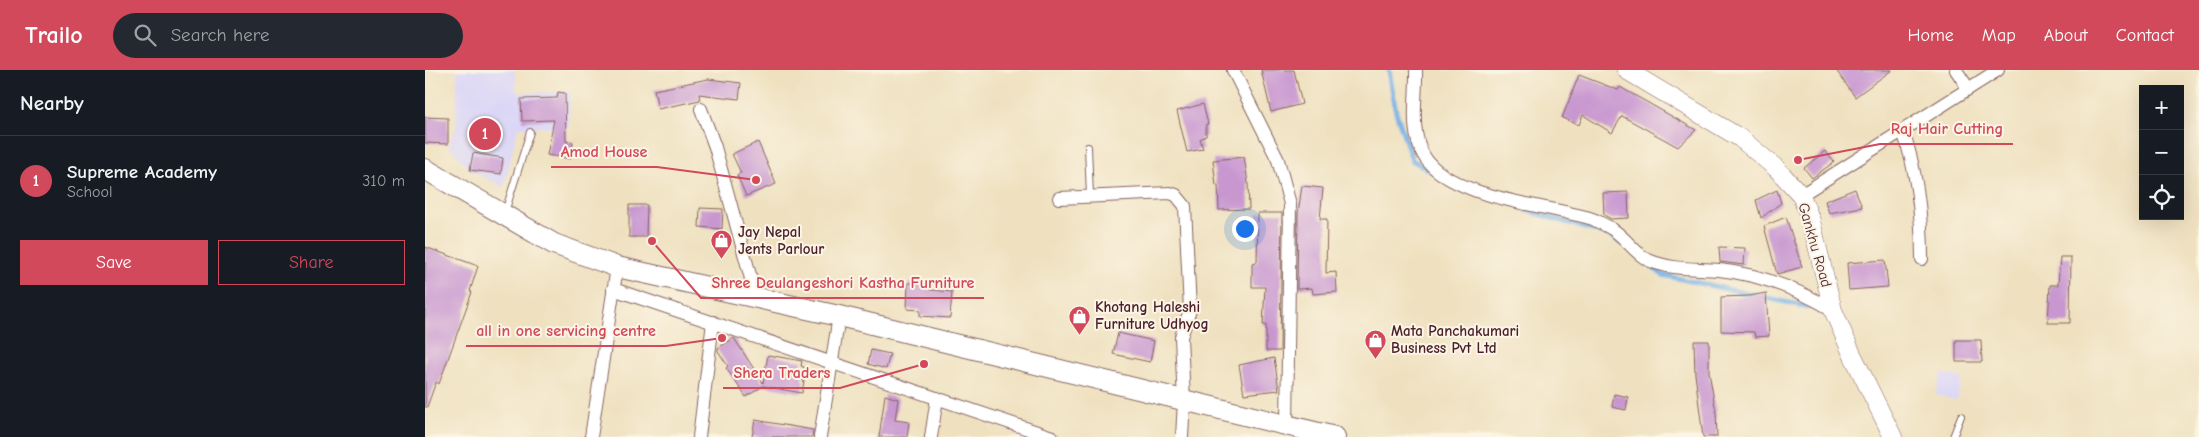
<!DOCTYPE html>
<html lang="en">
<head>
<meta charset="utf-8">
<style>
  body { margin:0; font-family:"Comic Neue",sans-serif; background:#242831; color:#f1f3f6 }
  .controls { position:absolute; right:15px; top:15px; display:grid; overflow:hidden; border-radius:0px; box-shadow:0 5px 20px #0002 }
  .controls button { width:45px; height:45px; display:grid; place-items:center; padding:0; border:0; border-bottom:1px solid #363941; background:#171b24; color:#f1f3f6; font:25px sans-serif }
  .you { position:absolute; left:819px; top:158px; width:18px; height:18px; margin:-12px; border:4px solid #fff; border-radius:50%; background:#1a73e8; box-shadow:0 0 0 8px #1a73e833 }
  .badge { display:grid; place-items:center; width:32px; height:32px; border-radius:50%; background:#d1495b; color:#fff; font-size:16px; font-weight:700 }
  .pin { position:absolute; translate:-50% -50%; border:2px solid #fff; box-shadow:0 1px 5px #0006 }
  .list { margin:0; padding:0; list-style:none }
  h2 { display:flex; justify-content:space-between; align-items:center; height:65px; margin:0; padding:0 20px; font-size:21px }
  h2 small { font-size:16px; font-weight:400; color:#9ea1a6 }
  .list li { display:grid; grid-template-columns:32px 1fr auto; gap:15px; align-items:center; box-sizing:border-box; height:90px; padding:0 20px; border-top:1px solid #363941 }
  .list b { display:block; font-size:19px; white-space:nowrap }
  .list p { margin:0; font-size:16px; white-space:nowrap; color:#9ea1a6 }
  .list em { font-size:16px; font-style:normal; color:#9ea1a6 }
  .actions { display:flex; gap:10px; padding:15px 20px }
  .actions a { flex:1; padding:11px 0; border:1px solid #d1495b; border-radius:0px; text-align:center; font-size:18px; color:#d1495b }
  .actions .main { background:#d1495b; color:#fff }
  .icon { flex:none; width:28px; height:28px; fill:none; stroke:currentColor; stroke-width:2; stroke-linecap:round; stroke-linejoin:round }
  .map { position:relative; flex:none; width:1774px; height:367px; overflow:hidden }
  header { display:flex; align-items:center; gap:30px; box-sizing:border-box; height:70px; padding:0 25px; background:#d1495b; color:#fff }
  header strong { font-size:24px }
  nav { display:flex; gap:28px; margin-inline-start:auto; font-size:18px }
  .search { width:350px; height:45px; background:#242831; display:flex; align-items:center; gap:12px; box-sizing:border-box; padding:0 18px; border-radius:28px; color:#9ea1a6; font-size:19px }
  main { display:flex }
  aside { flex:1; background:#171b24 }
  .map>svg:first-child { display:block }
</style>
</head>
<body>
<header>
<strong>Trailo</strong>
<div class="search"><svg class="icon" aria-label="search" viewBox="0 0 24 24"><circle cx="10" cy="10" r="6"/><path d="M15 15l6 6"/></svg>Search here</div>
<nav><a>Home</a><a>Map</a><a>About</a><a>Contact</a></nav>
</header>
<main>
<aside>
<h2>Nearby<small></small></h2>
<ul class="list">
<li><span class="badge">1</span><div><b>Supreme Academy</b><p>School</p></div><em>310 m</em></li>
</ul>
<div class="actions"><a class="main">Save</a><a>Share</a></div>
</aside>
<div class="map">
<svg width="1774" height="367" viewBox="0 0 1774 367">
  <rect width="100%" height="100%" fill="#fcf5e5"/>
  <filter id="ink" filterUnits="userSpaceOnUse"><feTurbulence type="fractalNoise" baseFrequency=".02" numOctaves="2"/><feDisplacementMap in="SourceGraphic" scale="10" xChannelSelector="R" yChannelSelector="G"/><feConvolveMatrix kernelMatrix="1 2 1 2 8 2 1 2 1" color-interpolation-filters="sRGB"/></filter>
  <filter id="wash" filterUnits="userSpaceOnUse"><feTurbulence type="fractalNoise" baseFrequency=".0096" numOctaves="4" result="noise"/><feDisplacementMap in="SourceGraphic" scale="20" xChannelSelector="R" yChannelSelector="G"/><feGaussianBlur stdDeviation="1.12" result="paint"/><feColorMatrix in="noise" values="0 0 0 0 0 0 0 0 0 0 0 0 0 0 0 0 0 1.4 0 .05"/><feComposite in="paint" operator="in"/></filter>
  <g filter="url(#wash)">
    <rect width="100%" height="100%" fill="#efe1c0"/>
    <g fill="#dad6f7">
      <polygon points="32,0 90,0 92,23 145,22 144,57 93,57 79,117 45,100 24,76 31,57"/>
      <polygon points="1516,303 1537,308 1532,330 1511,325"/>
    </g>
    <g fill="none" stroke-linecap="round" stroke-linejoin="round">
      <g stroke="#75b0e6" stroke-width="5">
        <polyline points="964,0 971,42 987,90 1006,101"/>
        <polyline points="1101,140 1184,165 1196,173"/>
        <polyline points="1227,197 1238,205 1401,241"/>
      </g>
    </g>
    <g id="blocks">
      <g fill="#c897d0">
        <polygon points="836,0 869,0 877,34 846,42"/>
        <polygon points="1411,0 1467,0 1430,27"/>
        <polygon points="1154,5 1193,20 1195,17 1271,60 1253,77 1197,46 1187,63 1158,45 1154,55 1137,48"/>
        <polygon points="283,9 316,13 314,29 274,24 275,30 233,39 229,20"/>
        <polygon points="133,22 140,23 141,71 148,72 146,89 122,85 129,50 97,51 96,29 132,28"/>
        <polygon points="778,34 783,54 781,54 781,66 775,69 778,79 762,82 752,41"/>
        <polygon points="0,47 23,48 23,74 0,73"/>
        <polygon points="333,72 351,114 321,126 312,105 316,103 307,84"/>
        <polygon points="1400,81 1409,92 1387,108 1379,98"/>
        <polygon points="48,83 78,88 76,104 45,100"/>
        <polygon points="819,87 823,113 824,139 794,140 793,115 791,116 788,90"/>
        <polygon points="877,116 898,118 895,149 902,149 901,203 911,202 912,222 888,224 887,218 872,219 873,143"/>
        <polygon points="1430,119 1437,137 1404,143 1400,131"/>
        <polygon points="1352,120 1356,133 1336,148 1331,130"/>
        <polygon points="1203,122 1204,148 1186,149 1179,145 1178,123"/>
        <polygon points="204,135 222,135 221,167 204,167"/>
        <polygon points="275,138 298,139 297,159 274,157"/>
        <polygon points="833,143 857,143 855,281 841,281 841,255 838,255 840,217 827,217 827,193 832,192"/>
        <polygon points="1361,147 1377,197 1352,204 1339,156"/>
        <polygon points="0,177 53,196 45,221 47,222 14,314 11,312 2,337 0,337"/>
        <polygon points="1294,177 1320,178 1319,195 1295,192"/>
        <polygon points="1635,187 1646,187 1645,253 1623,253 1625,215 1633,215"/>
        <polygon points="1460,190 1463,217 1424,220 1422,193"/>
        <polygon points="483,213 505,214 505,220 527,222 525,248 495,246 495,240 482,239"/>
        <polygon points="1341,223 1344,266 1330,267 1329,262 1296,261 1296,227 1324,226"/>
        <polygon points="693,263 729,271 725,292 688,284"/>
        <polygon points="309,268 338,313 343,285 377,291 376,296 379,297 377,310 379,311 377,323 338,316 321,327 301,298 303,296 293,281 293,278"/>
        <polygon points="1531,270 1556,270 1557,292 1531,292"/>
        <polygon points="1269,271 1284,271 1284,302 1291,342 1292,367 1278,367 1270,304"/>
        <polygon points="446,280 465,284 461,299 443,294"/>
        <polygon points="849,288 854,320 819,324 814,295"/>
        <polygon points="1189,324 1203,327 1201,340 1187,337"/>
        <polygon points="460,325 473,329 470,350 484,352 482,367 454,367"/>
        <polygon points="330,350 388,360 387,367 327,367"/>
      </g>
    </g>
  </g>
  <g filter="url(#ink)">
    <use href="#blocks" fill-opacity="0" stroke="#84635f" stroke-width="1"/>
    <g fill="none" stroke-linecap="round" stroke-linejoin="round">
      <defs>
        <g id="lane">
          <polyline points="663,77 665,126"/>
          <polyline points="80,142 105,62"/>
          <polyline points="1528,367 1536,346"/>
        </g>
        <g id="street">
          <polyline points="808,0 853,90 865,134 862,356"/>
          <path d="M 991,0 C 992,27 984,61 999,86 C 1021,123 1100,133 1140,142 C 1150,145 1161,146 1170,150 C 1175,153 1181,155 1187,159 C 1203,169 1211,187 1231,193 C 1252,200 1272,198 1294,200 C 1334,204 1374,220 1408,240"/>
          <polyline points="1531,0 1543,18"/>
          <polyline points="276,39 290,77 331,227"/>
          <path d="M 1478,61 C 1492,102 1497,145 1497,189"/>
          <polyline points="1376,125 1573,0"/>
          <polyline points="634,128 745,123 751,125 760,136 765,240 756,267 759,331 757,367"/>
          <polyline points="188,219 627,367"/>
          <polyline points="166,367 192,197"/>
          <polyline points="274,367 288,252"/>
          <polyline points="395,367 414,246"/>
          <polyline points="506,367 512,328"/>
        </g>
        <polyline id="secondary" points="1201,0 1315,68 1351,98 1376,125 1386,151 1408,240 1427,284 1468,367"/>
        <polyline id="primary" points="0,99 129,174 192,197 414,246 910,367"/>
      </defs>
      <use href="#lane" stroke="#84635f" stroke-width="8"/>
      <use href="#street" stroke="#84635f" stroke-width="14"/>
      <use href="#secondary" stroke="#84635f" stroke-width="19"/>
      <use href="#primary" stroke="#84635f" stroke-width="22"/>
      <use href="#lane" stroke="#fff" stroke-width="6"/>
      <use href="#street" stroke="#fff" stroke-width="12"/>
      <use href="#secondary" stroke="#fff" stroke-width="18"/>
      <use href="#primary" stroke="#fff" stroke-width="20"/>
    </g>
  </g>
  <defs>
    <symbol id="shop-pin" viewBox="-11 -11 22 30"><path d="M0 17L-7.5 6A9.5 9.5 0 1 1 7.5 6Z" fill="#d1495b" stroke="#fcf5e5"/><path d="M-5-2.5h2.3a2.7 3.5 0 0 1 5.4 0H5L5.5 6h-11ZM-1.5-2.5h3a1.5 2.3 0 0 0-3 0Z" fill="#fff"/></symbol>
  </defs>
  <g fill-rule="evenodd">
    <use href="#shop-pin" x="284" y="158" width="25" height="34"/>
    <use href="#shop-pin" x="642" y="234" width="25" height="34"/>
    <use href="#shop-pin" x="938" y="258" width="25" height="34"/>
  </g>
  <g text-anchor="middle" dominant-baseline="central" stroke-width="4" stroke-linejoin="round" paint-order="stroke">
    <g font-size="15" font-weight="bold" fill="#4a1f2b" stroke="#fcf5e5" text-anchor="start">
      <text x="313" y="162">Jay Nepal<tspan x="313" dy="17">Jents Parlour</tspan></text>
      <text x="670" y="237">Khotang Haleshi<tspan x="670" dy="17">Furniture Udhyog</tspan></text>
      <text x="966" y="261">Mata Panchakumari<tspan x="966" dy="17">Business Pvt Ltd</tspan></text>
    </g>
    <g font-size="15" fill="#4a1f2b" stroke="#fcf5e5">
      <text transform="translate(1390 175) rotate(74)">Gankhu Road</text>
    </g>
  </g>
  <path fill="none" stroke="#d1495b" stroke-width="2" d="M1373 90L1455 74H1588M331 110L232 97H126M227 171L276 228H559M297 268L241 276H41M499 294L415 318H298"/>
  <g fill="#d1495b" stroke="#fcf5e5" stroke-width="2">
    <circle cx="1373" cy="90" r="5"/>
    <circle cx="331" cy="110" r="5"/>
    <circle cx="227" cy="171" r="5"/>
    <circle cx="297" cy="268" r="5"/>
    <circle cx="499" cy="294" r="5"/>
  </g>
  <g font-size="16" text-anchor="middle" font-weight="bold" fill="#d1495b" stroke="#fcf5e5" stroke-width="4" stroke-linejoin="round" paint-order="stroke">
    <text x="1522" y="64">Raj Hair Cutting</text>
    <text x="179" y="87">Amod House</text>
    <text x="418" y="218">Shree Deulangeshori Kastha Furniture</text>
    <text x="141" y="266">all in one servicing centre</text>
    <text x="357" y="308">Shera Traders</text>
  </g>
</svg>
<div class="controls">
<button>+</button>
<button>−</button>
<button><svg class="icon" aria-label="locate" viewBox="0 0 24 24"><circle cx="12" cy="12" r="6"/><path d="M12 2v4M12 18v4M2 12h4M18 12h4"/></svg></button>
</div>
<div class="you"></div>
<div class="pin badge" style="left:60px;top:64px">1</div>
</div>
</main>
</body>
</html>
